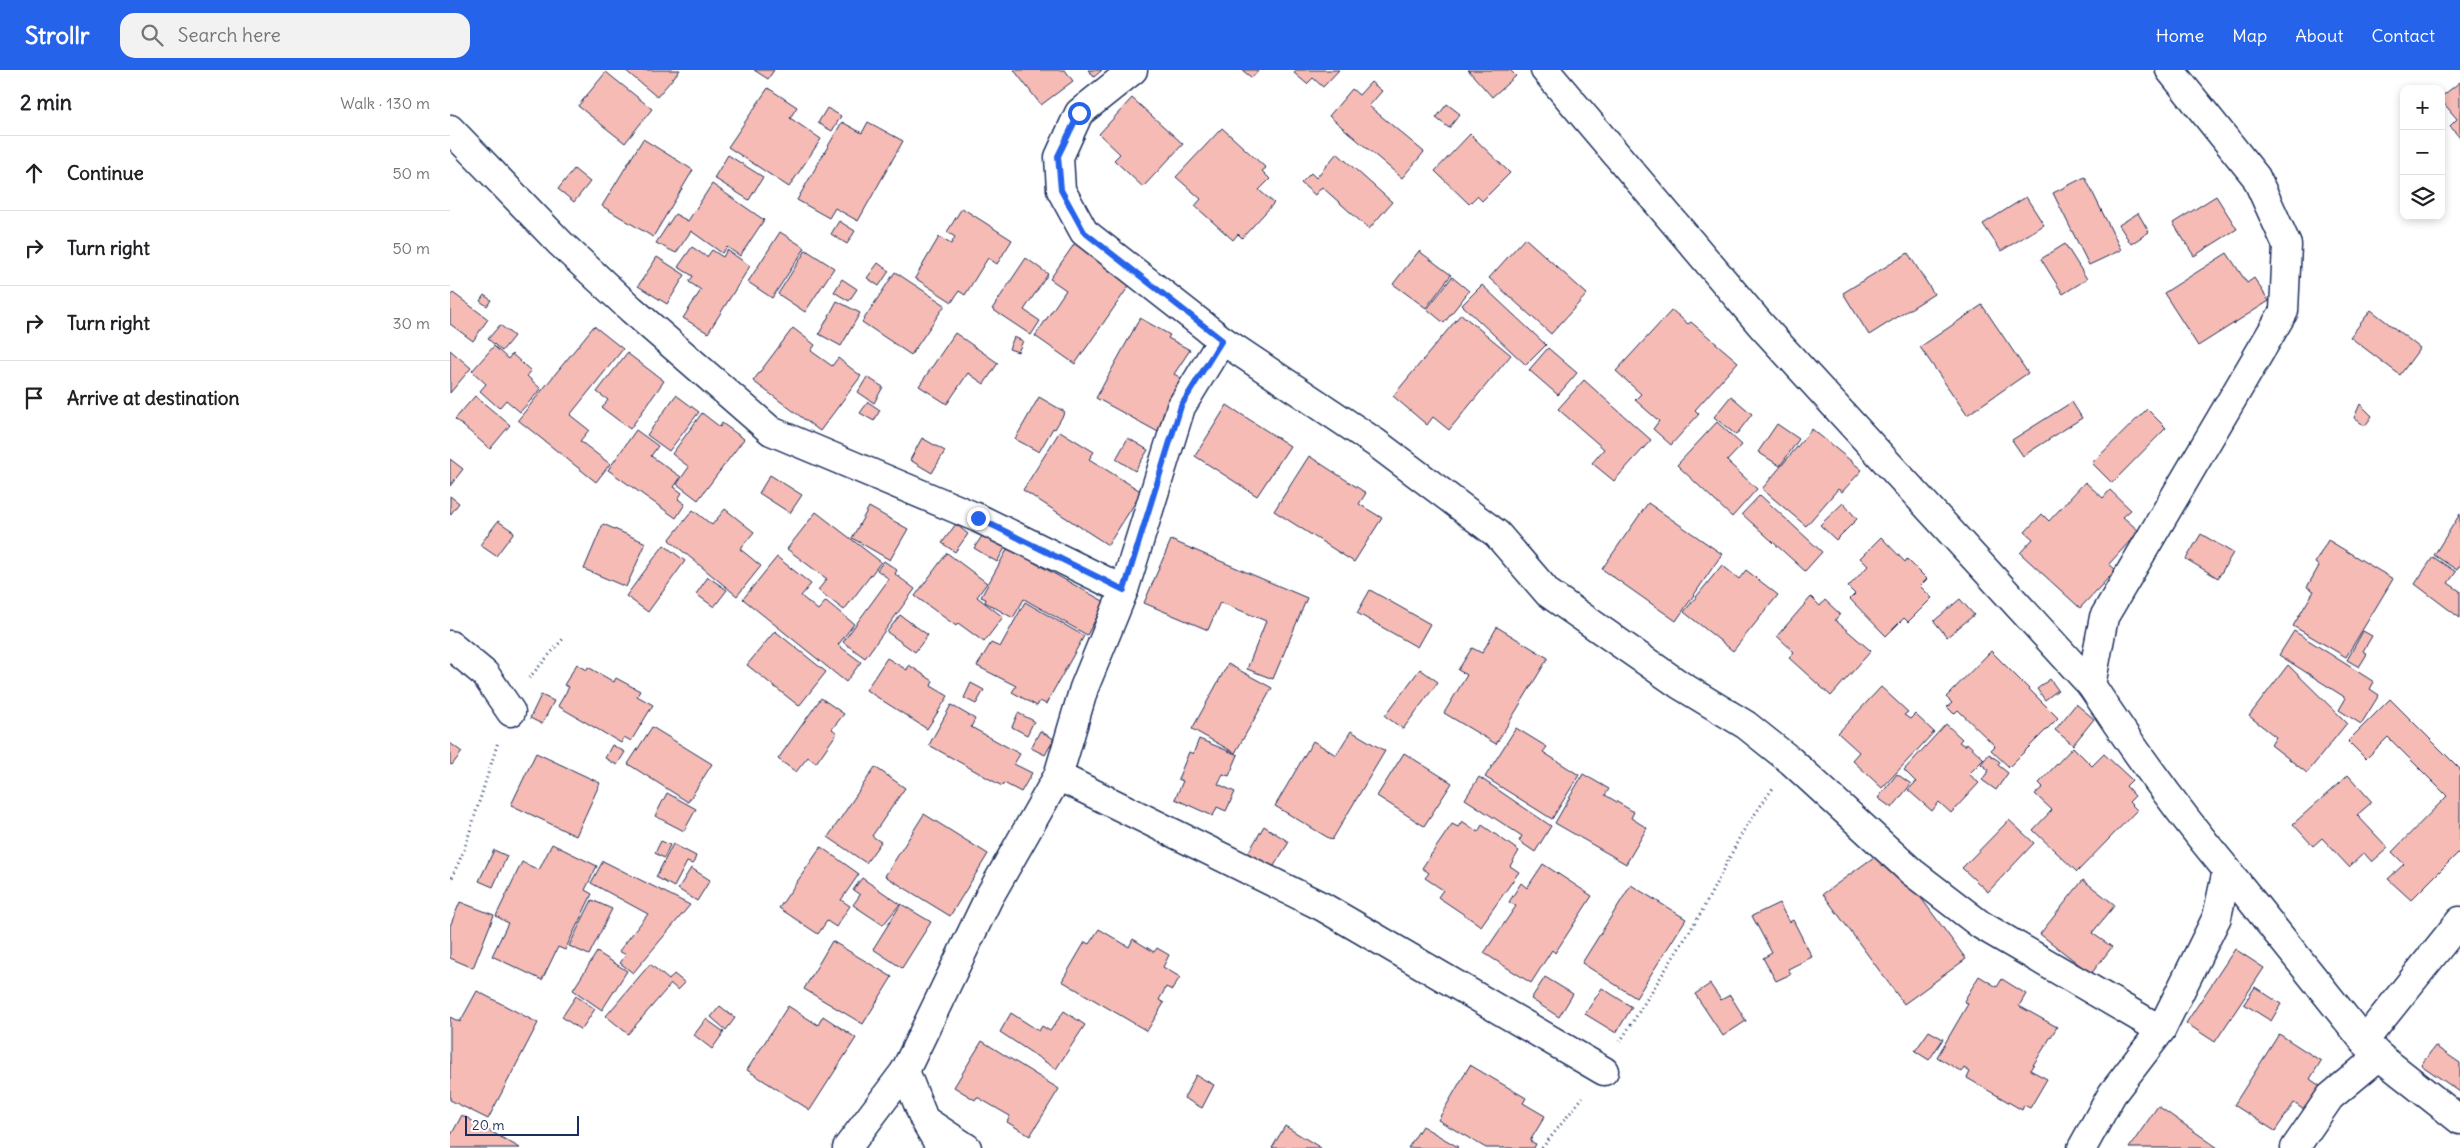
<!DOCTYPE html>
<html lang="en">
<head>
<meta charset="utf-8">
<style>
  body { margin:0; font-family:Delius,sans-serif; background:#f2f2f2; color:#202124 }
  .controls { position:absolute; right:15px; top:15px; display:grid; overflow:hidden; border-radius:10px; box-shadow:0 2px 8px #0003 }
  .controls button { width:45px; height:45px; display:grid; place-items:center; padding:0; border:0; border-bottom:1px solid #e0e0e0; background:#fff; color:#202124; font:25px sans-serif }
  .scale { position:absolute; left:15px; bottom:12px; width:114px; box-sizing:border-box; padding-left:5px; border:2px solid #1b2f5e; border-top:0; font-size:14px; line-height:18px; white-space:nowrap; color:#1b2f5e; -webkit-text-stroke:4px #fff; paint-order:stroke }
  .stop { position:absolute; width:15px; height:15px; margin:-11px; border:4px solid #2563eb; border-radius:50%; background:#fff }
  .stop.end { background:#2563eb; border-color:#fff; box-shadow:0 1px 5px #0008 }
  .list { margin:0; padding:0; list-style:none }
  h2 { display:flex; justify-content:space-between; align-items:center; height:65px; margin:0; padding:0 20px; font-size:21px }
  h2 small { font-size:16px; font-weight:400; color:#757577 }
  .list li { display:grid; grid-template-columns:32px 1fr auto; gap:15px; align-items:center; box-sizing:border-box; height:75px; padding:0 20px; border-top:1px solid #e0e0e0 }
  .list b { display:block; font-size:19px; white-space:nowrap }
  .list em { font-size:16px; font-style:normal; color:#757577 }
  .icon { flex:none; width:28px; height:28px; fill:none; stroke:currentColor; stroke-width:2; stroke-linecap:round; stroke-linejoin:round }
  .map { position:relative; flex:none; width:2010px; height:1078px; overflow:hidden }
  header { display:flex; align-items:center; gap:30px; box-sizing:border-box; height:70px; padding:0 25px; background:#2563eb; color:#fff }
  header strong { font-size:24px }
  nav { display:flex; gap:28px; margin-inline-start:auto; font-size:18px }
  .search { width:350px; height:45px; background:#f2f2f2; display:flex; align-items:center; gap:12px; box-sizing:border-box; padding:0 18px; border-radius:15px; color:#757577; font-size:19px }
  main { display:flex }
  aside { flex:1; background:#fff }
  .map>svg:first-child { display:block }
</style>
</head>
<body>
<header>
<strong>Strollr</strong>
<div class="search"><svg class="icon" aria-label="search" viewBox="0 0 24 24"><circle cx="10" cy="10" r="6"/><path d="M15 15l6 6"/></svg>Search here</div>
<nav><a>Home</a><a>Map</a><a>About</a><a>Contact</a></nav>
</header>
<main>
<aside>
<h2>2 min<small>Walk · 130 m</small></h2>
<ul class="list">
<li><svg class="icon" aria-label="ahead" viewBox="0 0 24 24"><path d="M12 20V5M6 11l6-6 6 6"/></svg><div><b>Continue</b></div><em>50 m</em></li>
<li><svg class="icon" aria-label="right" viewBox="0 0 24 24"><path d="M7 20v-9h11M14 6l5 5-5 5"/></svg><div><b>Turn right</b></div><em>50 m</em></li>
<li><svg class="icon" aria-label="right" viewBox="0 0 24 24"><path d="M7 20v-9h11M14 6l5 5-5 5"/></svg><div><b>Turn right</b></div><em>30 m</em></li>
<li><svg class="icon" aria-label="arrive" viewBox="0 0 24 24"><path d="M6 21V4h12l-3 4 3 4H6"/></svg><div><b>Arrive at destination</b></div></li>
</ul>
</aside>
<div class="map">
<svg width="2010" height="1078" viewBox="0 0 2010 1078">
  <rect width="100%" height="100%" fill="#fff"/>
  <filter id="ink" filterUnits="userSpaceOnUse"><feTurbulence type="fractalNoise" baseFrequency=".02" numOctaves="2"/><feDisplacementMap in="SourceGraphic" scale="10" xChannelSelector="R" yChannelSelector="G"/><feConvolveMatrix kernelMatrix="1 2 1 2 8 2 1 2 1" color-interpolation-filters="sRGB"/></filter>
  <g filter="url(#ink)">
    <g fill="#f6bbb4" stroke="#1b2f5e">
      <polygon points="175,0 230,0 207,27"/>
      <polygon points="304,0 324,0 318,9"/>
      <polygon points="564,0 615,0 623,11 591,35"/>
      <polygon points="638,0 652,0 644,7"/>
      <polygon points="792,0 809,0 802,8"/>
      <polygon points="846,0 889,0 873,17 863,8 857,14 844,3"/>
      <polygon points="1018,0 1060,0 1066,6 1042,27"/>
      <polygon points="156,2 202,39 175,73 128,36"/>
      <polygon points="921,12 932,21 919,36 974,82 952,108 879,46 902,19 909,25"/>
      <polygon points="2010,12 2010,68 2000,56 2007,49 1991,30 1991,27"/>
      <polygon points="318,18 347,37 340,48 371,69 339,117 278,77"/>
      <polygon points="682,28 733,74 693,117 664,90 670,84 649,64"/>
      <polygon points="997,34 1010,44 999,58 986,48"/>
      <polygon points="377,38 391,46 382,61 368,53"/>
      <polygon points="392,52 412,63 418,52 453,71 408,151 385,138 379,148 347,130"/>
      <polygon points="772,58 816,98 812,101 820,109 809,120 824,133 792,168 788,164 783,170 745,136 751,129 726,107"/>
      <polygon points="1020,64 1060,103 1032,131 1027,126 1019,134 985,101"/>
      <polygon points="193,69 243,100 203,167 152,136"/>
      <polygon points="887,83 942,132 919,159 872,117 865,125 851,113 861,103 866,108"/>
      <polygon points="278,85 313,107 299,130 264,108"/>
      <polygon points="124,99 140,112 124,132 108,119"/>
      <polygon points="1635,107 1671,180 1639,195 1603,123"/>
      <polygon points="262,114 314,150 290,186 277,177 272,183 241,161 226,183 206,173 225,144 238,151"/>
      <polygon points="1766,126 1787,159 1744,186 1723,153"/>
      <polygon points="1576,127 1594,155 1551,181 1533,154"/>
      <polygon points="512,138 562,170 547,194 538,188 515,225 509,221 502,232 465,208 489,167 501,174 505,167 497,162"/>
      <polygon points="1688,143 1699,162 1681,174 1669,155"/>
      <polygon points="389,151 405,161 397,174 381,164"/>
      <polygon points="330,162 355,178 322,228 298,212"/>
      <polygon points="1075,168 1137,224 1101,264 1039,208"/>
      <polygon points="625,173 681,213 625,294 585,266 616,220 600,209"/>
      <polygon points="1615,174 1637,209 1613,224 1591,189"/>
      <polygon points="242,177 257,187 262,180 273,187 277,180 300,196 258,263 233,248 251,220 239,212 243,206 228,197"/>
      <polygon points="356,180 384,198 355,242 328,224"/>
      <polygon points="969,181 1001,205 976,238 943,214"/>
      <polygon points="1458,183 1484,224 1419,265 1393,223"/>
      <polygon points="1777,183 1797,213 1804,208 1819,231 1748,276 1714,223"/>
      <polygon points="207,187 235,205 217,234 188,216"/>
      <polygon points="576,188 598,204 574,240 590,251 581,265 542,239"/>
      <polygon points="428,193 439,201 429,216 417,208"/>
      <polygon points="445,202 495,235 461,285 412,252"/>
      <polygon points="1002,207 1019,221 994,253 977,239"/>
      <polygon points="392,209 407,219 399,231 384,222"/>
      <polygon points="1032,215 1096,275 1076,295 1012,235"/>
      <polygon points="3,223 38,249 23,271 0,254 0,226"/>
      <polygon points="34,225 41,230 37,236 30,231"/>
      <polygon points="387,231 410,243 391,276 369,264"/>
      <polygon points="1532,235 1578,303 1517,345 1470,277"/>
      <polygon points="1222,240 1238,254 1241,252 1288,292 1245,340 1249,344 1221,375 1203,359 1209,351 1185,330 1191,324 1166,301"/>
      <polygon points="1921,240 1970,278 1950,305 1900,267"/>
      <polygon points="1011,244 1061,285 999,360 983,347 977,355 943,326"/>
      <polygon points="690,248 720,265 718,268 740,280 724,304 738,312 710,363 646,328"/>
      <polygon points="50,255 64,266 52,281 38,269"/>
      <polygon points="144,256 173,279 120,345 139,360 130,371 160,394 146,412 68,350"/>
      <polygon points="343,258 365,275 361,281 382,296 388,288 411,306 370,361 303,311"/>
      <polygon points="505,263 548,293 534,314 518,303 497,334 469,316"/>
      <polygon points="564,267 573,271 568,282 559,279"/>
      <polygon points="44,276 58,289 62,284 81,301 77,306 91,319 70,342 56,330 49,338 30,321 36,314 22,301"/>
      <polygon points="1098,278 1127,303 1108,325 1079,300"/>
      <polygon points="0,280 21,298 0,323"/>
      <polygon points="177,283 214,311 180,359 152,338 158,330 147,322"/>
      <polygon points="417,307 433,317 424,333 408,322"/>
      <polygon points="1134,310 1201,370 1164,411 1142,393 1154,379 1108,339"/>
      <polygon points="226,325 249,342 219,381 197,365"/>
      <polygon points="25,326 60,355 40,379 5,349"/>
      <polygon points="1281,326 1302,344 1286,365 1264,347"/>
      <polygon points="589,327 615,342 605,359 603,358 589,382 565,369"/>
      <polygon points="418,332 430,340 424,351 410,343"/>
      <polygon points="1622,332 1632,348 1573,386 1562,370"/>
      <polygon points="1910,334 1922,346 1915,356 1904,348"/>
      <polygon points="777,335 840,376 807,426 745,386"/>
      <polygon points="1697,339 1716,358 1662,413 1642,393"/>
      <polygon points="252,343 270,357 272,353 294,369 248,430 227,414 239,397 222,384"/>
      <polygon points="1267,352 1292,375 1277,391 1307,419 1282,447 1227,395"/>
      <polygon points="1327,354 1349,369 1330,396 1308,382"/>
      <polygon points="1362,359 1412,400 1392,422 1388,419 1356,456 1312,419"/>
      <polygon points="186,360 208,376 201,386 231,407 224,417 232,423 228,429 235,434 226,448 158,400"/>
      <polygon points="610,361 644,382 639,389 692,422 658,475 573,420"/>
      <polygon points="472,368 495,381 482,403 460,390"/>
      <polygon points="678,368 698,380 685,401 666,389"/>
      <polygon points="859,386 916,423 909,434 932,448 904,492 824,441"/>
      <polygon points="0,389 13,399 0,416"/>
      <polygon points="320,405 352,425 340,443 309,423"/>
      <polygon points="1635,412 1653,428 1660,420 1681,440 1673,447 1689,461 1659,494 1666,500 1630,538 1570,483 1583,469 1575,462 1592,444 1599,451"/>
      <polygon points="1310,425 1372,482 1355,501 1292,444"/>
      <polygon points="0,426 9,433 0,445"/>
      <polygon points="1198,433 1272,484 1226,551 1152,499"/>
      <polygon points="1393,433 1407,449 1386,470 1370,455"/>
      <polygon points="419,437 458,459 440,490 402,468"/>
      <polygon points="275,439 304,462 290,479 311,496 287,526 219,470 243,440 262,455"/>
      <polygon points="366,442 431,492 394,540 368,520 377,509 337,479"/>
      <polygon points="2010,444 2010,495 2007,500 1984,485"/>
      <polygon points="48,451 64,462 46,486 30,475"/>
      <polygon points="153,454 196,473 176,517 134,499"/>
      <polygon points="506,454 518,464 505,482 492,473"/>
      <polygon points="534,463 556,476 547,492 524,478"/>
      <polygon points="1751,464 1783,483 1768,508 1736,489"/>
      <polygon points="1431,467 1455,492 1457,489 1477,509 1470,516 1482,528 1458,552 1454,548 1436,566 1400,529 1405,524 1398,517 1418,496 1410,488"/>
      <polygon points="721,470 857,528 823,609 797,599 816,551 770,532 758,560 694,533"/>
      <polygon points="1878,470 1943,509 1896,587 1843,556 1864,521 1857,517 1869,496 1865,493"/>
      <polygon points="214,475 235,491 198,542 176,526"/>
      <polygon points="558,478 655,532 637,565 574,529 563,548 535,532 536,529 531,527"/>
      <polygon points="497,483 537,513 527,527 553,547 534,572 508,553 506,556 465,526"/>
      <polygon points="327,487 361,514 351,526 368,540 376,531 404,554 388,575 411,592 396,612 293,529"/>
      <polygon points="1983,487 2006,502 1998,513 2010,521 2010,548 1965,514"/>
      <polygon points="434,491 447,500 445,504 465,519 415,588 393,572 439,509 427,500"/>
      <polygon points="1272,495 1289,509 1296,500 1328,525 1283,581 1234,542"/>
      <polygon points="258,507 277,520 264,537 246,524"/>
      <polygon points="920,520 980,554 967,577 907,543"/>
      <polygon points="1361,527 1370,536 1375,530 1390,544 1385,550 1421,581 1381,626 1339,588 1344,582 1327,566"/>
      <polygon points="1510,529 1524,545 1497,567 1484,551"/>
      <polygon points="575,532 634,566 596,634 590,631 587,636 562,622 566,616 527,596 541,573 550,577"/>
      <polygon points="450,545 478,565 465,582 437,562"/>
      <polygon points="1047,557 1098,588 1046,674 994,643 1017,605 1008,600 1022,578 1032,583"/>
      <polygon points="325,561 376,602 349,636 297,595"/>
      <polygon points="1844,561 1924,612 1920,619 1929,625 1911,654 1889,640 1896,628 1829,585"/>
      <polygon points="1913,561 1922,566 1913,581 1917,584 1909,597 1897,590"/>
      <polygon points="1541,581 1608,648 1559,697 1541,680 1545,676 1508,640 1504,644 1497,637 1502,633 1496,627"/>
      <polygon points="437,588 457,600 459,595 483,611 481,616 498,626 477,659 416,620"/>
      <polygon points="127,594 137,600 138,597 164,612 166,608 190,621 187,626 203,635 181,671 174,667 171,673 108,636 119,617 114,615"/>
      <polygon points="778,594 822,618 785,683 742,659"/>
      <polygon points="1838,595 1897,653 1857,703 1821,675 1826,667 1799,646"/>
      <polygon points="970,599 988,612 953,659 935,646"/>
      <polygon points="1600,609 1608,620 1595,630 1587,619"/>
      <polygon points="521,613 534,620 526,634 514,628"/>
      <polygon points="1431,617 1458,642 1454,645 1460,649 1465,644 1484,662 1432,718 1402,690 1409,682 1388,663"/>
      <polygon points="91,625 104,631 92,654 80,648"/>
      <polygon points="371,628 394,644 382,659 387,663 366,693 358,687 346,702 328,689"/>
      <polygon points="1940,629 2010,699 2010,781 1961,830 1938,809 1954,794 1942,782 1997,726 1938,667 1916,689 1898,671"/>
      <polygon points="1626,634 1644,649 1623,675 1605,660"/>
      <polygon points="501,635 525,649 521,657 570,684 564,694 582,703 571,722 554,713 552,716 479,675"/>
      <polygon points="568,643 584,651 577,665 562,657"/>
      <polygon points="1496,654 1512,669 1509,672 1515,676 1517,673 1534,689 1519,704 1529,713 1501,743 1489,732 1482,741 1458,720 1466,712 1454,700"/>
      <polygon points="202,657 262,694 238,732 178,694"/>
      <polygon points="1066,658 1097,677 1093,682 1129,705 1102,749 1035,707"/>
      <polygon points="590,661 604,669 595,685 581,678"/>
      <polygon points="901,661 935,681 882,770 825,736 863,671 886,685"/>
      <polygon points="749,669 788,685 779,706 773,704 768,714 785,722 776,741 767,737 763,746 725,729 733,711 728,709 739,682 743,684"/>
      <polygon points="0,673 12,682 2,695 0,694"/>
      <polygon points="162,675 175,682 167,695 155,688"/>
      <polygon points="1623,677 1642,696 1654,684 1682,710 1676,716 1685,726 1679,732 1687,740 1627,802 1583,760 1602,740 1585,724 1593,717 1589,713"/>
      <polygon points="86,683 150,713 126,766 61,735"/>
      <polygon points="954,683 1002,713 974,756 927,726"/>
      <polygon points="1539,684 1550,692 1548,695 1558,703 1546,720 1532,710 1539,700 1531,694"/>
      <polygon points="425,697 455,718 422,766 431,772 416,793 378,767"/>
      <polygon points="1133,704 1159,719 1155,725 1184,742 1181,748 1197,758 1176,794 1105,753"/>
      <polygon points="1447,704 1461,714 1442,738 1428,728"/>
      <polygon points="1898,705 1922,732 1907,745 1938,778 1922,792 1914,783 1899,797 1872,768 1863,776 1843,754"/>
      <polygon points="1029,707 1101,756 1085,782 1069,771 1072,766 1015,729"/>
      <polygon points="217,723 246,739 234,761 205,746"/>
      <polygon points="474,744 538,784 500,846 435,806"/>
      <polygon points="1559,750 1584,773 1538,822 1512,798"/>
      <polygon points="1012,751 1028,762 1032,755 1069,781 1060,796 1069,802 1031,856 988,827 993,820 975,808 979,803 972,798 1002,754 1008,757"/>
      <polygon points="814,756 839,772 822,799 798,783"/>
      <polygon points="211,771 220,775 214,788 205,783"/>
      <polygon points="102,774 147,796 135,820 142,824 115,880 108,877 92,910 42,886 58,853 46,846 72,792 89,800"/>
      <polygon points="223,774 246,786 243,794 237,792 224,817 206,807"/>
      <polygon points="371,777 409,804 391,830 400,836 386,857 377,851 368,864 329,838"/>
      <polygon points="1435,779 1516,889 1454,934 1373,824"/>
      <polygon points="44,780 57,786 43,817 29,811"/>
      <polygon points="153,791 240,835 183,903 170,893 176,885 169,881 198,844 141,813"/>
      <polygon points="1093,794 1142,826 1105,883 1102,880 1081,913 1034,883 1066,836 1059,832 1071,813 1077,818"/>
      <polygon points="241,798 260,810 247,831 228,819"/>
      <polygon points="412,808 450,834 433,855 403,835 410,825 403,820"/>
      <polygon points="1633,810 1665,835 1642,863 1662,877 1641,904 1590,864"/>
      <polygon points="1181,815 1236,849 1186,928 1132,893"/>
      <polygon points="142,830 162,839 139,885 119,876"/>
      <polygon points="10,832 44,845 23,898 0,888 0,856"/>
      <polygon points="1329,833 1339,852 1343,850 1362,887 1338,899 1341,904 1326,911 1313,888 1322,883 1302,846"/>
      <polygon points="451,834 481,852 452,898 423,879"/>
      <polygon points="649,859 679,877 683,869 704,882 707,878 719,885 713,897 730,907 722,920 716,917 709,930 714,933 697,961 612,911 635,872 639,874"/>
      <polygon points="382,871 442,907 413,954 354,919"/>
      <polygon points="1785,879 1814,898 1765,972 1736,953"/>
      <polygon points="147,882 177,901 152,940 123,920"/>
      <polygon points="200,894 219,910 224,904 235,913 228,920 221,914 178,964 156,946"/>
      <polygon points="1529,906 1547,917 1552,909 1576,924 1569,936 1607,957 1580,1000 1597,1009 1580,1038 1574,1035 1572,1040 1517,1008 1520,1002 1514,998 1512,1002 1487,987 1518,934 1514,931"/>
      <polygon points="1095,907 1123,924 1109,947 1081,929"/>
      <polygon points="1260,914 1271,930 1280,925 1296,951 1273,966 1245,924"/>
      <polygon points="1805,917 1831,934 1821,951 1794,934"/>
      <polygon points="1152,918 1182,937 1166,963 1135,944"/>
      <polygon points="27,921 88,953 38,1049 0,1030 0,947 10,952"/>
      <polygon points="126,926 145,939 131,960 112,947"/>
      <polygon points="270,936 285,948 276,960 261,947"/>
      <polygon points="338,936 368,955 373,946 406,968 360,1040 297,1000"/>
      <polygon points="614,941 635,955 606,999 550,962 561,943 589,961 592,956 600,961"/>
      <polygon points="256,949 274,962 262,979 244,965"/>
      <polygon points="1479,961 1493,969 1479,990 1465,981"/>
      <polygon points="1829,964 1871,991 1860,1009 1870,1016 1854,1040 1844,1033 1825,1061 1784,1035"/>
      <polygon points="532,971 609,1019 580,1066 557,1052 560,1046 527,1027 525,1030 504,1017"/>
      <polygon points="1985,976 2010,993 2010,1022 1971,995"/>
      <polygon points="1020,995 1076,1028 1073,1033 1095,1046 1080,1071 1086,1074 1084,1078 1036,1078 988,1050"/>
      <polygon points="746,1005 764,1015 752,1038 734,1028"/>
      <polygon points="1708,1036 1768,1078 1679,1078"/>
      <polygon points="12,1045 70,1078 0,1078 0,1067"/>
      <polygon points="835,1056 871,1078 822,1078"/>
      <polygon points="972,1056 1008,1077 1007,1078 958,1078"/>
    </g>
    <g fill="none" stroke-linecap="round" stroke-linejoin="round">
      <defs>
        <g id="street">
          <polyline points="683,0 629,43 609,87 611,120 634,162 772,270 926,373 1047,464 1098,523 1230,615 1296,655 1341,691 1462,802 1531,855 1711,960"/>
          <polyline points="1095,0 1311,255 1641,615"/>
          <polyline points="0,59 110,173 181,239 321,361 528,448 674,520"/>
          <polyline points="0,575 35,604 61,642"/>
          <polyline points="608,706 873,837 1154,1001"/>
          <polyline points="1777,800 1914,971 1929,986 2010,1050"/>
          <polyline points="1914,971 2010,851"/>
          <polyline points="455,1001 474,1049 491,1078"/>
          <polyline points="479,1053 517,1078"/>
          <polyline points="397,1078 455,1001 539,827 608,706 634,618 674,520 731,337 772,270"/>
          <path d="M 1632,1078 L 1662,1024 L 1711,960 L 1767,847 L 1777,800 C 1728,741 1683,679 1641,615 L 1654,547 L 1834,241 L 1837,175 L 1806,107 L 1720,0"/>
          <polyline points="1845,1078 1880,1027 1929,986"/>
        </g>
      </defs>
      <use href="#street" stroke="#1b2f5e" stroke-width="31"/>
      <g stroke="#1b2f5e" stroke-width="3" stroke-dasharray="1 4" stroke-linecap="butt">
        <polyline points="79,608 113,569"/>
        <polyline points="0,812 14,780 48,672"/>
        <polyline points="1170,972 1251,843 1292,763 1323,718"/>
        <polyline points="1092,1078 1133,1027"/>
      </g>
      <use href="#street" stroke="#fff" stroke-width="28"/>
    </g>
  </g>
  <g fill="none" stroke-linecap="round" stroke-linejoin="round" filter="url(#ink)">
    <polyline stroke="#2563eb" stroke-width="6" points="528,448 674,520 731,336 772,270 634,162 611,120 608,86 629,43"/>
  </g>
</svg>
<div class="controls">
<button>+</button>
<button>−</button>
<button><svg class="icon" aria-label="layers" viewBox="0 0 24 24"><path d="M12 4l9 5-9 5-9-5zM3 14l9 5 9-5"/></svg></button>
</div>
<div class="scale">20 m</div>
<div class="stop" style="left:629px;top:43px"></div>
<div class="stop end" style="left:528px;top:448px"></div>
</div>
</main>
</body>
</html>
